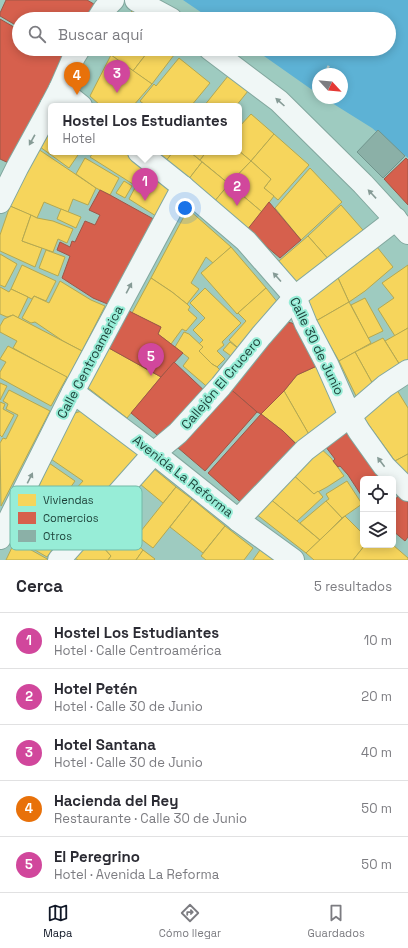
<!DOCTYPE html>
<html lang="es">
<head>
<meta charset="utf-8">
<style>
  body { margin:0; font-family:"Space Grotesk",sans-serif; background:#f2f2f3; color:#2b2b33 }
  .controls { position:absolute; right:12px; bottom:12px; display:grid; overflow:hidden; border-radius:6px; box-shadow:0 2px 10px #0003 }
  .controls button { width:36px; height:36px; display:grid; place-items:center; padding:0; border:0; border-bottom:1px solid #e1e1e2; background:#fff; color:#2b2b33; font:20px sans-serif }
  .compass { position:absolute; left:312px; top:68px; width:36px; height:36px; border-radius:50%; background:#fff; box-shadow:0 2px 10px #0003; rotate:116deg }
  .you { position:absolute; left:185px; top:208px; width:14px; height:14px; margin:-10px; border:3px solid #fff; border-radius:50%; background:#1a73e8; box-shadow:0 0 0 6px #1a73e833 }
  .badge { display:grid; place-items:center; width:26px; height:26px; border-radius:50%; background:#111827; color:#fff; font-size:13px; font-weight:700 }
  .pin { position:absolute; translate:-50% -33px; filter:drop-shadow(0 1px 2px #0008) }
  .pin::after { content:''; position:absolute; top:21px; width:14px; height:12px; background:inherit; clip-path:polygon(0 0,100% 0,50% 100%) }
  .popup { position:absolute; left:48px; top:103px; width:194px; height:52px; box-sizing:border-box; display:grid; place-content:center; border-radius:6px; background:#fff; filter:drop-shadow(0 1px 3px #0005); font-size:13px; white-space:nowrap; color:#7c7c81 }
  .popup b { font-size:15px; color:#2b2b33 }
  .popup::after { content:''; position:absolute; left:50%; top:100%; margin-left:-8px; border:8px solid transparent; border-top-color:#fff }
  .list { margin:0; padding:0; list-style:none }
  h2 { display:flex; justify-content:space-between; align-items:center; height:52px; margin:0; padding:0 16px; font-size:17px }
  h2 small { font-size:13px; font-weight:400; color:#7c7c81 }
  .list li { display:grid; grid-template-columns:26px 1fr auto; gap:12px; align-items:center; box-sizing:border-box; height:56px; padding:0 16px; border-top:1px solid #e1e1e2 }
  .list b { display:block; font-size:15px; white-space:nowrap }
  .list p { margin:0; font-size:13px; white-space:nowrap; color:#7c7c81 }
  .list em { font-size:13px; font-style:normal; color:#7c7c81 }
  .icon { flex:none; width:22px; height:22px; fill:none; stroke:currentColor; stroke-width:2; stroke-linecap:round; stroke-linejoin:round }
  .map { position:relative; flex:none; width:408px; height:560px; overflow:hidden }
  .search { position:absolute; background:#fff; box-shadow:0 2px 10px #0003; left:12px; right:12px; top:12px; height:44px; display:flex; align-items:center; gap:10px; box-sizing:border-box; padding:0 14px; border-radius:22px; color:#7c7c81; font-size:15px }
  .sheet { height:332px; background:#fff }
  nav { display:flex; justify-content:space-around; align-items:center; box-sizing:border-box; height:56px; border-top:1px solid #e1e1e2; background:#fff; font-size:11px; color:#7c7c81 }
  nav a { display:grid; justify-items:center; gap:2px }
  nav .on { color:#111827 }
  .map>svg:first-child { display:block }
</style>
</head>
<body>
<div class="map">
<svg width="408" height="560" viewBox="0 0 408 560">
  <rect width="100%" height="100%" fill="#9ecbc0"/>
  <polygon fill="#5db2d5" points="183,0 408,0 408,158 372,128 324,98 342,98 342,74 318,74 318,94 254,49 389,49 389,19 211,19"/>
  <g fill="#f6d55c" stroke="#b4a851">
    <polygon points="136,5 156,19 128,19 127,18"/>
    <polygon points="103,49 150,49 133,71"/>
    <polygon points="150,49 167,49 174,55 152,84 133,71"/>
    <polygon points="111,55 152,84 133,106 101,106 90,96"/>
    <polygon points="179,58 210,83 191,106 146,106 140,101 154,84 156,86"/>
    <polygon points="228,76 248,91 236,106 204,106"/>
    <polygon points="251,114 274,134 251,161 239,151 239,127"/>
    <polygon points="51,124 51,152 80,152 69,168 36,144"/>
    <polygon points="274,134 309,165 278,200 264,188 271,179 251,161"/>
    <polygon points="35,147 96,188 88,205 73,199 68,212 44,202 37,218 10,206"/>
    <polygon points="239,151 251,161 229,184 200,160 206,152 231,152 234,154 236,152 239,152"/>
    <polygon points="94,152 125,152 174,188 156,216 129,199 136,186 90,157"/>
    <polygon points="154,152 173,152 165,162"/>
    <polygon points="173,152 190,152 202,162 188,180 165,162"/>
    <polygon points="190,152 206,152 200,160"/>
    <polygon points="85,158 119,178 110,195 96,188 76,174"/>
    <polygon points="251,161 271,179 264,188 274,196 262,212 229,184"/>
    <polygon points="202,162 229,184 214,202 188,180"/>
    <polygon points="310,168 342,202 301,240 275,208"/>
    <polygon points="124,181 132,186 125,198 116,193"/>
    <polygon points="229,184 262,212 247,230 214,202"/>
    <polygon points="341,205 369,237 330,261 308,236"/>
    <polygon points="10,206 31,215 22,241 42,248 35,267 0,251 0,235"/>
    <polygon points="61,209 81,217 76,228 57,219"/>
    <polygon points="188,209 231,247 213,263 206,257 191,283 199,289 187,304 172,292 151,278"/>
    <polygon points="31,215 37,218 53,221 73,229 67,243 58,239 53,252 22,241"/>
    <polygon points="308,236 330,261 297,284 279,261"/>
    <polygon points="373,242 393,267 365,291 349,302 333,267"/>
    <polygon points="231,247 266,288 237,314 201,273"/>
    <polygon points="46,250 65,257 58,276 39,268"/>
    <polygon points="0,254 17,264 5,287 0,285"/>
    <polygon points="22,265 56,281 46,301 34,296 32,299 11,289"/>
    <polygon points="408,265 408,328 395,336 378,309 394,298 382,283"/>
    <polygon points="333,267 349,302 316,321 299,289"/>
    <polygon points="151,278 172,292 187,304 190,307 188,310 197,318 186,331 182,329 171,344 158,334 161,327 132,313"/>
    <polygon points="60,281 91,300 105,306 82,351 63,341 35,322 31,323 22,318 34,296 49,303"/>
    <polygon points="0,287 9,292 11,289 28,297 18,318 13,315 7,317 0,314"/>
    <polygon points="205,288 241,323 222,342 224,345 217,351 225,359 217,367 212,364 199,351 203,347 199,344 203,340 193,330 205,318 190,303"/>
    <polygon points="266,288 283,309 244,353 229,340 246,321 238,313"/>
    <polygon points="365,298 383,331 368,338 351,305"/>
    <polygon points="349,302 371,343 339,361 316,321"/>
    <polygon points="13,315 82,351 68,378 13,348 17,341 0,332 0,326 4,319"/>
    <polygon points="408,328 408,366 403,370 385,341"/>
    <polygon points="184,332 189,334 203,347 199,351 212,364 217,367 225,375 211,390 183,366 189,358 175,347"/>
    <polygon points="383,338 403,370 375,388 355,352"/>
    <polygon points="230,342 244,353 228,372 222,367 231,356 223,350"/>
    <polygon points="8,346 67,377 51,406 0,378 0,372 6,362 0,359"/>
    <polygon points="107,347 161,377 127,418 87,387"/>
    <polygon points="355,352 375,388 359,402 339,361"/>
    <polygon points="317,366 342,419 312,440 284,391 297,375"/>
    <polygon points="0,383 7,386 0,400"/>
    <polygon points="395,387 408,408 408,454 395,461 361,414"/>
    <polygon points="9,390 50,411 1,506 0,443 3,438 6,439 18,415 6,409 8,404 3,401"/>
    <polygon points="284,391 311,438 299,446 283,431 261,414"/>
    <polygon points="0,402 5,404 3,409 14,415 2,437 0,435"/>
    <polygon points="82,411 144,458 97,506 74,491 83,481 51,459 75,413"/>
    <polygon points="318,446 331,458 344,476 327,487 314,494 290,472"/>
    <polygon points="408,454 408,478 395,461"/>
    <polygon points="49,463 75,481 68,491 95,509 61,548 56,545 47,557 16,539"/>
    <polygon points="153,468 176,487 163,503 140,484"/>
    <polygon points="290,472 314,494 318,491 323,497 297,521 269,498"/>
    <polygon points="347,481 362,504 342,518 326,501 329,499 326,494"/>
    <polygon points="176,487 192,499 153,548 137,536"/>
    <polygon points="269,498 320,540 306,553 256,514"/>
    <polygon points="192,499 225,526 203,553 170,527"/>
    <polygon points="326,501 342,518 320,540 300,523"/>
    <polygon points="345,516 363,534 363,545 365,545 353,560 314,560 306,553"/>
    <polygon points="106,520 118,529 104,548 111,556 108,560 78,560 69,555"/>
    <polygon points="225,526 253,548 244,560 206,560 201,556"/>
    <polygon points="118,529 143,550 136,560 108,560 111,556 104,548"/>
    <polygon points="15,541 49,560 6,560"/>
    <polygon points="365,545 393,545 408,558 408,560 353,560"/>
    <polygon points="143,550 155,559 154,560 136,560"/>
    <polygon points="260,550 274,560 253,560"/>
  </g>
  <g fill="#d6604d" stroke="#9e5646">
    <polygon points="6,0 87,0 99,7 91,19 19,19 19,27 0,16 0,13"/>
    <polygon points="0,19 19,30 19,49 52,49 67,57 15,166 0,159"/>
    <polygon points="406,158 408,160 408,205 384,179"/>
    <polygon points="100,190 110,195 159,222 110,305 93,298 62,278 70,256 57,250 60,242 70,247 72,241 75,242 85,221 95,225 100,215 89,210"/>
    <polygon points="269,202 301,240 280,258 247,230"/>
    <polygon points="127,310 161,327 158,334 183,353 161,377 107,347"/>
    <polygon points="286,322 292,323 298,328 317,366 297,375 284,391 261,414 257,412 227,386"/>
    <polygon points="174,362 210,396 163,440 131,413 161,377"/>
    <polygon points="227,386 257,412 205,471 177,447"/>
    <polygon points="261,414 283,431 301,449 246,507 208,473"/>
    <polygon points="343,426 382,479 363,479 363,498 348,475 340,466 338,467 333,461 335,459 322,442"/>
    <polygon points="400,494 408,501 408,537 405,541 393,531 393,502"/>
  </g>
  <polygon fill="#8bb0a7" stroke="#70958d" points="378,130 405,156 383,178 357,152"/>
  <g fill="none" stroke-linecap="round" stroke-linejoin="round">
    <defs>
      <g id="minor">
        <polyline points="136,0 171,19"/>
        <polyline points="98,19 105,8 113,0"/>
        <polyline points="210,49 279,101 363,184 408,233"/>
        <polyline points="60,89 81,106"/>
        <polyline points="51,106 60,89 74,57 79,49"/>
        <polyline points="139,152 183,187 246,241 295,297 306,324 327,364 350,416 359,431 384,466 408,490"/>
        <polyline points="0,202 17,168 51,106"/>
        <polyline points="73,392 154,453 238,520 293,560"/>
        <polyline points="238,520 305,450 350,416 385,386 408,371"/>
        <polyline points="0,538 73,392 183,187"/>
        <polyline points="59,560 154,453 178,433 221,386 261,336 295,297 396,219"/>
      </g>
    </defs>
    <use href="#minor" stroke="#82a79e" stroke-width="24"/>
    <g stroke="#bfceca" stroke-width="2.5" stroke-dasharray="3 3" stroke-linecap="butt">
      <polyline points="325,74 330,63"/>
      <polyline points="316,93 318,89"/>
    </g>
    <use href="#minor" stroke="#f0f7f6" stroke-width="22"/>
  </g>
  <defs><path id="oneway-solid" d="M-6-.8H1V-3.2L6.5 0L1 3.2V.8H-6Z"/></defs>
  <g fill="#869b96">
    <use href="#oneway-solid" transform="translate(280 102) rotate(-138)"/>
    <use href="#oneway-solid" transform="translate(32 140) rotate(119)"/>
    <use href="#oneway-solid" transform="translate(372 194) rotate(-133)"/>
    <use href="#oneway-solid" transform="translate(277 277) rotate(-132)"/>
    <use href="#oneway-solid" transform="translate(129 288) rotate(-62)"/>
    <use href="#oneway-solid" transform="translate(381 462) rotate(-127)"/>
    <use href="#oneway-solid" transform="translate(30 478) rotate(-63)"/>
  </g>
  <g text-anchor="middle" dominant-baseline="central" stroke-width="4" stroke-linejoin="round" paint-order="stroke">
    <g font-size="13" fill="#1b3f37" stroke="#97edd7">
      <text transform="translate(317 346) rotate(64)">Calle 30 de Junio</text>
      <text transform="translate(90 362) rotate(-62)">Calle Centroamérica</text>
      <text transform="translate(221 383) rotate(-50)">Callejón El Crucero</text>
      <text transform="translate(183 476) rotate(38)">Avenida La Reforma</text>
    </g>
  </g>
  <rect x="10" y="486" width="132" height="64" rx="6" fill="#97edd7" stroke="#72b9a7" stroke-width="1"/>
  <rect x="18" y="494" width="18" height="12" fill="#f6d55c"/>
  <rect x="18" y="512" width="18" height="12" fill="#d6604d"/>
  <rect x="18" y="530" width="18" height="12" fill="#8bb0a7"/>
  <g font-size="11" fill="#1b3f37">
    <text x="43" y="504">Viviendas</text>
    <text x="43" y="522">Comercios</text>
    <text x="43" y="540">Otros</text>
  </g>
</svg>
<div class="controls">
<button><svg class="icon" aria-label="locate" viewBox="0 0 24 24"><circle cx="12" cy="12" r="6"/><path d="M12 2v4M12 18v4M2 12h4M18 12h4"/></svg></button>
<button><svg class="icon" aria-label="layers" viewBox="0 0 24 24"><path d="M12 4l9 5-9 5-9-5zM3 14l9 5 9-5"/></svg></button>
</div>
<svg class="compass" viewBox="-18 -18 36 36"><path d="M0-13l5 13h-10z" fill="#e53935"/><path d="M0 13l5-13h-10z" fill="#7c7c81"/></svg>
<div class="you"></div>
<div class="pin badge" style="left:145px;top:201px;background:#d1479c">1</div>
<div class="popup"><b>Hostel Los Estudiantes</b>Hotel</div>
<div class="pin badge" style="left:237px;top:206px;background:#d1479c">2</div>
<div class="pin badge" style="left:117px;top:93px;background:#d1479c">3</div>
<div class="pin badge" style="left:77px;top:95px;background:#e8710a">4</div>
<div class="pin badge" style="left:151px;top:376px;background:#d1479c">5</div>
<div class="search"><svg class="icon" aria-label="search" viewBox="0 0 24 24"><circle cx="10" cy="10" r="6"/><path d="M15 15l6 6"/></svg>Buscar aquí</div>
</div>
<section class="sheet">
<h2>Cerca<small>5 resultados</small></h2>
<ul class="list">
<li><span class="badge" style="background:#d1479c">1</span><div><b>Hostel Los Estudiantes</b><p>Hotel · Calle Centroamérica</p></div><em>10 m</em></li>
<li><span class="badge" style="background:#d1479c">2</span><div><b>Hotel Petén</b><p>Hotel · Calle 30 de Junio</p></div><em>20 m</em></li>
<li><span class="badge" style="background:#d1479c">3</span><div><b>Hotel Santana</b><p>Hotel · Calle 30 de Junio</p></div><em>40 m</em></li>
<li><span class="badge" style="background:#e8710a">4</span><div><b>Hacienda del Rey</b><p>Restaurante · Calle 30 de Junio</p></div><em>50 m</em></li>
<li><span class="badge" style="background:#d1479c">5</span><div><b>El Peregrino</b><p>Hotel · Avenida La Reforma</p></div><em>50 m</em></li>
</ul>
</section>
<nav>
<a class="on"><svg class="icon" aria-label="map" viewBox="0 0 24 24"><path d="M3 6l6-2 6 2 6-2v14l-6 2-6-2-6 2zM9 4v14M15 6v14"/></svg>Mapa</a>
<a><svg class="icon" aria-label="directions" viewBox="0 0 24 24"><path d="M12 3l9 9-9 9-9-9zM9 14v-3h6M13 9l2 2-2 2"/></svg>Cómo llegar</a>
<a><svg class="icon" aria-label="saved" viewBox="0 0 24 24"><path d="M7 4h10v16l-5-4-5 4z"/></svg>Guardados</a>
</nav>
</body>
</html>
